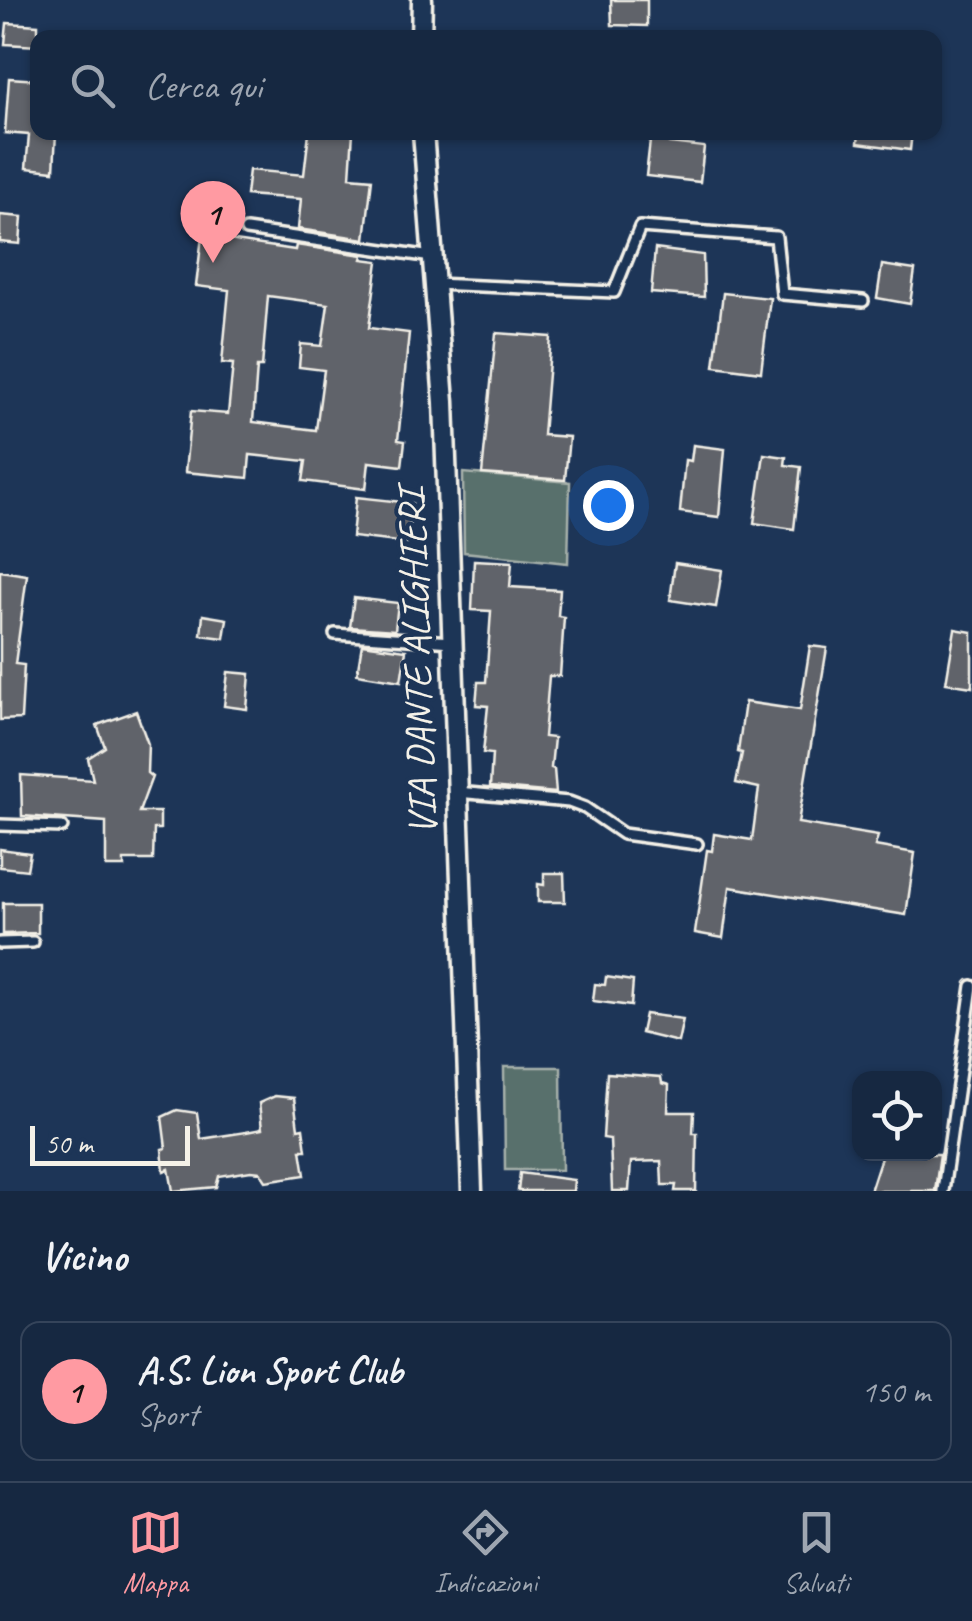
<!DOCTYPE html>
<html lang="it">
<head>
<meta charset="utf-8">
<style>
  body { margin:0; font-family:Caveat,sans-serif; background:#23344c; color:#f1f3f6 }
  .controls { position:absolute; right:30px; bottom:30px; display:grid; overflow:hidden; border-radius:20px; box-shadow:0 2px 8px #0004 }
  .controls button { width:90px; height:90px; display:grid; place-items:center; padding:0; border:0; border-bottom:2px solid #35445a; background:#162841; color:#f1f3f6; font:50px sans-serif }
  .scale { position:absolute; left:30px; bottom:25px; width:160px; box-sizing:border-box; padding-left:10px; border:5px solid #f4f1e8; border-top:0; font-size:28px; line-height:35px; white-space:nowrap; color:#f4f1e8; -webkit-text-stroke:8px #1d3557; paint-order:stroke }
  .you { position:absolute; left:608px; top:505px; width:35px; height:35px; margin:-25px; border:8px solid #fff; border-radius:50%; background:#1a73e8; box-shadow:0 0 0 15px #1a73e833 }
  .badge { display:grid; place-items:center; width:65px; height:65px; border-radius:50%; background:#ff9aa2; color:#111; font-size:32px; font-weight:700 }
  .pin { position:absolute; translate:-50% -82px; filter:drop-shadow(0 2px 5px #0008) }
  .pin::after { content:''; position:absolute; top:52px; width:35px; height:30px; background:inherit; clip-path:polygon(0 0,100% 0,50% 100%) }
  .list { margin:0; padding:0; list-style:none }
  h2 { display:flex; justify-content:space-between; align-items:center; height:130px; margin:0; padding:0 40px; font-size:42px }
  h2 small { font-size:32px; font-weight:400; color:#9ea6b1 }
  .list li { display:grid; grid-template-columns:65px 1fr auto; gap:30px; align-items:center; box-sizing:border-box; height:140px; margin:0 20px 20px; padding:0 20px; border:2px solid #35445a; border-radius:20px }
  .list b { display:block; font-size:38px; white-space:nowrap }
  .list p { margin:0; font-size:32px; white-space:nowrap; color:#9ea6b1 }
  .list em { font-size:32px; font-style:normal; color:#9ea6b1 }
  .icon { flex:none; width:55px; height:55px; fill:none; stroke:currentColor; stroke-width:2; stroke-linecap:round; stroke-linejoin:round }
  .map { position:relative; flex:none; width:972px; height:1191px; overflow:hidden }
  .search { position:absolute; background:#162841; box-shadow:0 2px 8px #0004; left:30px; right:30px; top:30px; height:110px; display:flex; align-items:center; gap:25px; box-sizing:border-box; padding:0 35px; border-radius:20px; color:#9ea6b1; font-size:38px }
  .sheet { height:290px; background:#162841 }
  nav { display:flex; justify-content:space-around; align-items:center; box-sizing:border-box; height:140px; border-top:2px solid #35445a; background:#162841; font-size:28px; color:#9ea6b1 }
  nav a { display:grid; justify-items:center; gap:5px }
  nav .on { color:#ff9aa2 }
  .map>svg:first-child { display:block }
</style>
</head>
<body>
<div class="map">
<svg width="972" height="1191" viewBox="0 0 972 1191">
  <rect width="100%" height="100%" fill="#1d3557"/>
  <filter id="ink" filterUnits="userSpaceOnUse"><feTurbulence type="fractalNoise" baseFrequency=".01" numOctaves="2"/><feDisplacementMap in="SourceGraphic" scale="20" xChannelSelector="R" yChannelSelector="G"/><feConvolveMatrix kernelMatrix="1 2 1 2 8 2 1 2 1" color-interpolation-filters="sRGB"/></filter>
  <g filter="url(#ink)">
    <g fill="#59706c" stroke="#a6b0aa" stroke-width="2.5">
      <polygon points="463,473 570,482 568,563 464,552"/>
      <polygon points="504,1067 561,1067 562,1170 505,1170"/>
    </g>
    <g fill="#61636b" stroke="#f4f1e8" stroke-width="2.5" fill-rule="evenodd">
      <polygon points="611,0 647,0 647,26 612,25"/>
      <polygon points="7,23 38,25 38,46 5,44"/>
      <polygon points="9,78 38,80 38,132 56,132 54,171 26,168 29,135 5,133"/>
      <polygon points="309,132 353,132 350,177 372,179 365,239 298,229 301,199 246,195 249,170 304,175"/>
      <polygon points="651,132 670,132 669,143 704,147 700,182 646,176"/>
      <polygon points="859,132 912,132 910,150 858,143"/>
      <polygon points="0,215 22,217 20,244 0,242"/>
      <path d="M 202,236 L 295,250 L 296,245 L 363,255 L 362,259 L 378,261 L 369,328 L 409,333 L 398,440 L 405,441 L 402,466 L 369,462 L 366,489 L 303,481 L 306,461 L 250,455 L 248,478 L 185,472 L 191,411 L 228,414 L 233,364 L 222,363 L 229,290 L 196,286 ZM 268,296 L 328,304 L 322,346 L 301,344 L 299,367 L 324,370 L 316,430 L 253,422 L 257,367 L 262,367 Z"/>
      <polygon points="655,249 703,255 704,297 651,293"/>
      <polygon points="882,265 915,270 910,304 877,298"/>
      <polygon points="723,293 770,298 761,372 714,366"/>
      <polygon points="496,333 551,337 543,435 569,437 565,480 482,474"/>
      <polygon points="693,445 725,449 719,517 680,512 685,460 691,461"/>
      <polygon points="764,454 786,457 785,465 801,467 794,529 754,523"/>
      <polygon points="356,497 412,503 407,543 352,537"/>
      <polygon points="474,560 512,562 510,587 560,590 558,616 564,617 560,676 549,676 544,737 554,738 551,768 554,769 556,793 490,787 492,754 483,753 488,706 476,705 478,682 486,682 491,611 472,610"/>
      <polygon points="675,563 722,570 716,607 670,600"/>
      <polygon points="0,571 27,575 15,664 24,665 21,719 0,720"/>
      <polygon points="354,598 398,603 395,630 350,627"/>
      <polygon points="203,615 227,619 224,638 201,635"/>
      <polygon points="955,629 972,632 972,687 946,683"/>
      <polygon points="362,644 406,650 401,681 357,674"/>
      <polygon points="810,646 827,648 798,823 878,836 875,846 915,853 906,915 730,887 723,938 695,933 707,850 712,851 714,834 752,840 759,788 736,783 742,753 738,752 745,702 800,710"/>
      <polygon points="228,672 250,674 247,709 224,706"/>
      <polygon points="136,711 148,744 147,773 152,777 139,812 160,812 160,829 154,829 153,860 124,860 124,867 106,867 106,822 22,816 21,775 93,780 88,758 105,747 97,725"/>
      <polygon points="0,849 30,853 27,870 0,867"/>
      <polygon points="544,873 564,873 565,902 538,902 538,884 544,885"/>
      <polygon points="3,903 38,903 38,933 3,934"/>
      <polygon points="606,977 633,981 631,1006 593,1001 595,984 605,985"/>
      <polygon points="645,1014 683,1019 678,1042 641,1033"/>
      <polygon points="607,1073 661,1077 662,1083 669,1085 668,1112 694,1112 693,1133 697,1133 696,1191 675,1191 676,1185 662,1185 661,1161 631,1162 629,1191 612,1191 610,1139 603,1138"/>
      <polygon points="275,1096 294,1098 298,1129 303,1128 306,1150 301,1150 305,1175 266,1181 260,1172 251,1171 219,1176 216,1187 173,1191 169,1169 164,1171 162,1149 166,1148 162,1117 177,1110 197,1113 201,1139 246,1132 262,1129 259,1103"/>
      <polygon points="882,1154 940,1154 935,1191 870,1191"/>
      <polygon points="520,1173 574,1180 573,1191 518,1191"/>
    </g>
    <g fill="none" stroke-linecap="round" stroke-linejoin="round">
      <defs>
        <g id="service">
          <polyline points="246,230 432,257"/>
          <polyline points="434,284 614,292 640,227 776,237 782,294 863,301"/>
          <polyline points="335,634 452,642"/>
          <polyline points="457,792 569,802 585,808 623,834 697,844"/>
          <polyline points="0,825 62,827"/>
          <polyline points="0,943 33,942"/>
          <polyline points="943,1191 972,986"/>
        </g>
        <g id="minor">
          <polyline points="421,38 422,0"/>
          <polyline points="423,132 444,402 472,1191"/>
        </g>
      </defs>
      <use href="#service" stroke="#f4f1e8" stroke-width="16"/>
      <use href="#minor" stroke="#f4f1e8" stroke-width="25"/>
      <use href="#service" stroke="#1d3557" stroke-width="9"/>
      <use href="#minor" stroke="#1d3557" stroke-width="18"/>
    </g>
  </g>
  <g text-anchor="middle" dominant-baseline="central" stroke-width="8" stroke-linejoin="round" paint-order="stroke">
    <g font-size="40" fill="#f4f1e8" stroke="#1d3557">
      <text transform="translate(417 662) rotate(-92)">VIA DANTE ALIGHIERI</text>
    </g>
  </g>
</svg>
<div class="controls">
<button><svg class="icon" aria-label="locate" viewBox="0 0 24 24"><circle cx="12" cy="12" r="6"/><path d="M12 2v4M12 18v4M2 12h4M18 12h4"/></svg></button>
</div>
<div class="scale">50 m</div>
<div class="you"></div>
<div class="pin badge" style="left:213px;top:263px">1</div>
<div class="search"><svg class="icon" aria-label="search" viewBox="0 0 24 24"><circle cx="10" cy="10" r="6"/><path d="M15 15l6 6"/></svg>Cerca qui</div>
</div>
<section class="sheet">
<h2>Vicino<small></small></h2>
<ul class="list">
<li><span class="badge">1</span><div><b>A.S. Lion Sport Club</b><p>Sport</p></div><em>150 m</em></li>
</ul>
</section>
<nav>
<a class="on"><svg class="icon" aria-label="map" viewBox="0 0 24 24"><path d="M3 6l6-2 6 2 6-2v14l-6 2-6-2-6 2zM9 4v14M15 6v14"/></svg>Mappa</a>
<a><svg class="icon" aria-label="directions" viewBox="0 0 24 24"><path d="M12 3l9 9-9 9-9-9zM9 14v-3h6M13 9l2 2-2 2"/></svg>Indicazioni</a>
<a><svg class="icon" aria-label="saved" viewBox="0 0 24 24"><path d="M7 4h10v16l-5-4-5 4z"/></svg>Salvati</a>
</nav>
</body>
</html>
